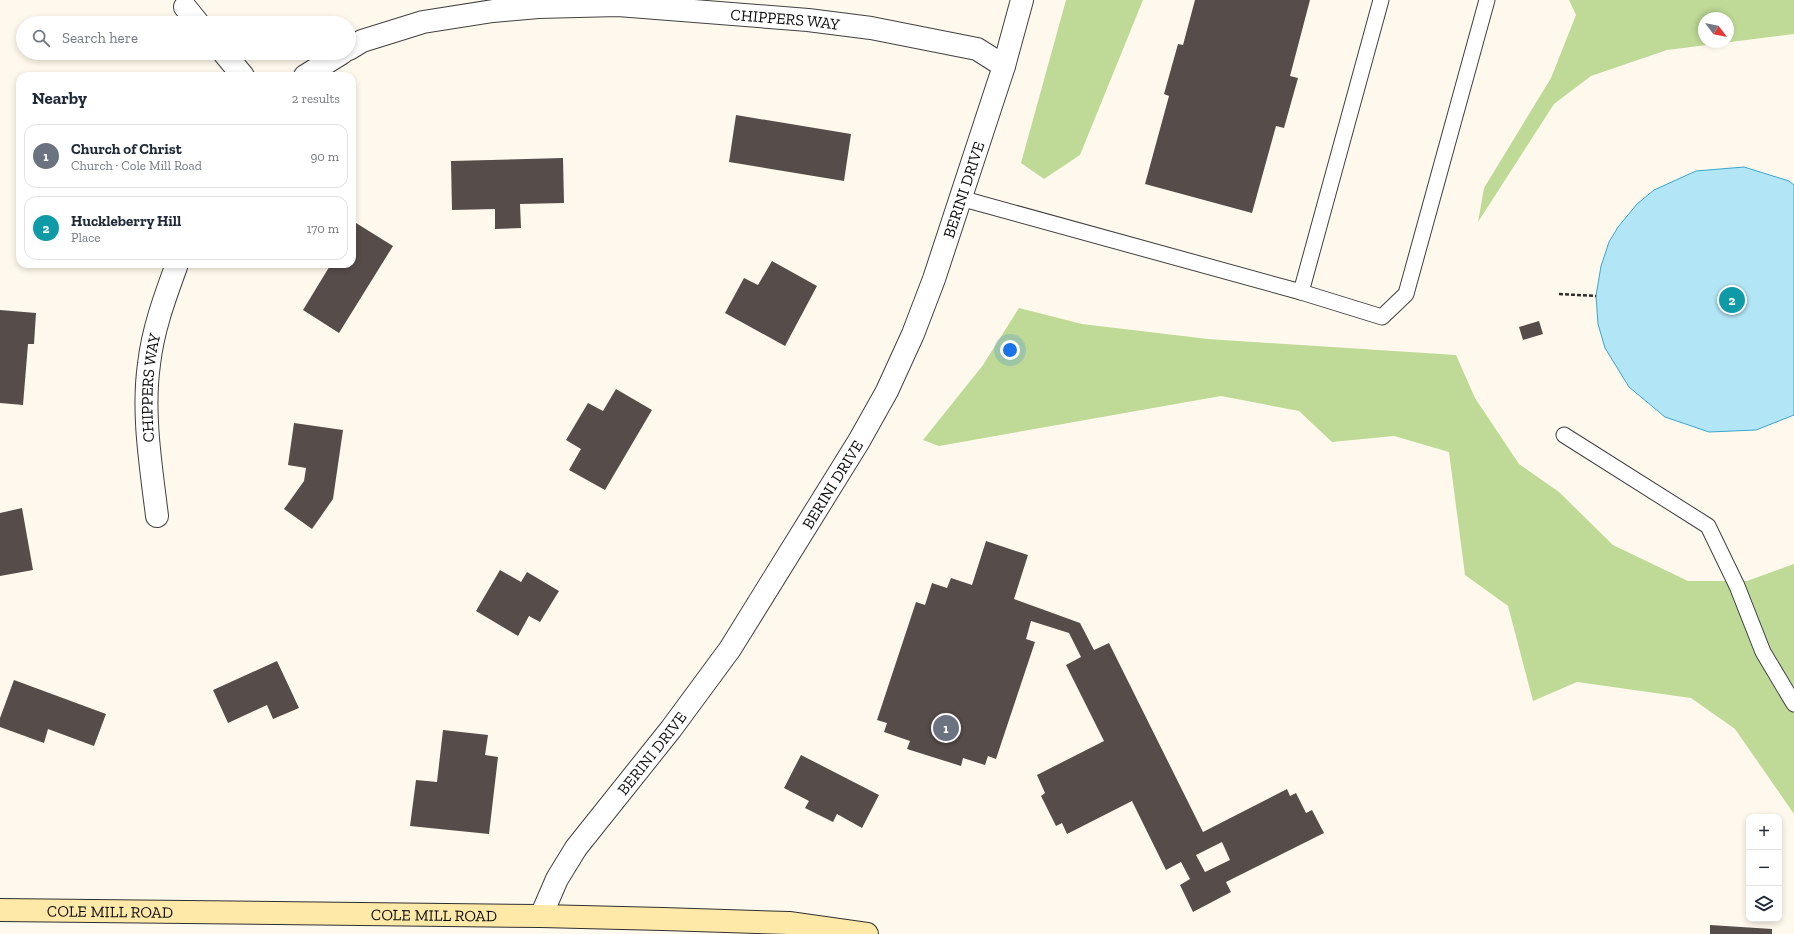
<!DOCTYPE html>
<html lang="en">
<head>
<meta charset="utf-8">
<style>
  body { margin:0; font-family:"Zilla Slab",serif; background:#f2f2f3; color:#1f2937 }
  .controls { position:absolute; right:12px; bottom:12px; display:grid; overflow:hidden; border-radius:8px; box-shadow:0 2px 6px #0003 }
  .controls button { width:36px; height:36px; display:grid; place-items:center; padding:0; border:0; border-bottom:1px solid #e0e1e3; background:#fff; color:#1f2937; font:20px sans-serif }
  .compass { position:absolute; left:1698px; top:12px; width:36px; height:36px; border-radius:50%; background:#fff; box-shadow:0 2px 6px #0003; rotate:122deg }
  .you { position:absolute; left:1010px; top:350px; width:14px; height:14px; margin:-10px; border:3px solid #fff; border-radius:50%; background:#1a73e8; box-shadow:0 0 0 6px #1a73e833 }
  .badge { display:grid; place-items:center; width:26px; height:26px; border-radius:50%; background:#bd2542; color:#fff; font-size:13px; font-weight:700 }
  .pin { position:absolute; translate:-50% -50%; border:2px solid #fff; box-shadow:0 1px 4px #0006 }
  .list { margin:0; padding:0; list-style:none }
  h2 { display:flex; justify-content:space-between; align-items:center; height:52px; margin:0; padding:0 16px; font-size:17px }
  h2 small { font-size:13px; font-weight:400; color:#747a83 }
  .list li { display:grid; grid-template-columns:26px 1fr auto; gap:12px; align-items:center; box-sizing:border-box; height:64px; margin:0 8px 8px; padding:0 8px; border:1px solid #e0e1e3; border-radius:12px }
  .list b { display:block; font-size:15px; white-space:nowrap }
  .list p { margin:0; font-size:13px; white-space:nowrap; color:#747a83 }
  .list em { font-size:13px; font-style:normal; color:#747a83 }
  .icon { flex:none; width:22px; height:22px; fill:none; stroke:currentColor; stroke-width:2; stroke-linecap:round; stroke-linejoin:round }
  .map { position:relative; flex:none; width:1794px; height:934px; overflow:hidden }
  .search { position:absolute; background:#fff; box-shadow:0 2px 6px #0003; left:16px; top:16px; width:340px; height:44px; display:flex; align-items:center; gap:10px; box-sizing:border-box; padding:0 14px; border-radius:22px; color:#747a83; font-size:15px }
  .panel { position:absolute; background:#fff; box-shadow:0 2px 6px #0003; left:16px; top:72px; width:340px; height:196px; border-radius:12px }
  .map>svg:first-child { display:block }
</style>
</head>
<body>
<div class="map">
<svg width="1794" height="934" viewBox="0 0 1794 934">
  <rect width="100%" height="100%" fill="#fff9ed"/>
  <g fill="#beda96" fill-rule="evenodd">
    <polygon points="1066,0 1143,0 1080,155 1044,179 1021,163"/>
    <path d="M 1569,0 L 1794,0 L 1794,34 L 1667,50 L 1591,76 L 1554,104 L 1478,222 L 1484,188 L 1551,78 L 1576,15 ZM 1704,18 L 1728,18 L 1728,42 L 1704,42 Z"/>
    <polygon points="1019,308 1082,324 1208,339 1456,355 1475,398 1519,464 1559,492 1613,545 1688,581 1747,581 1794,564 1794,814 1735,729 1691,698 1577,682 1533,701 1508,606 1465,575 1449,452 1394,436 1332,442 1299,411 1221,396 939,446 923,440 983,365"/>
  </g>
  <polygon fill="#b2e6f6" stroke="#39a7cd" points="1744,167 1789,181 1794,185 1794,415 1756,430 1709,432 1665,417 1629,387 1605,348 1598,324 1596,296 1601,266 1609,242 1618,227 1637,204 1654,190 1696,171"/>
  <g fill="#564c49" fill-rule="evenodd">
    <polygon points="1195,0 1310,0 1290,76 1298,78 1284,128 1276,126 1252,213 1145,184 1169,96 1164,94 1178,44 1183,45"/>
    <polygon points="736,115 851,134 844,181 729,162"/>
    <polygon points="563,158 564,203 520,204 521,228 495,229 495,209 452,210 451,161"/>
    <polygon points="356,223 393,246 339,333 303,310 331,264 352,264 352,230"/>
    <polygon points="772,261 817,286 785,346 725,313 744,278 758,285"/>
    <polygon points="0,310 36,313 34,344 28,344 23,405 0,403"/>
    <polygon points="1539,321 1543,334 1523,340 1519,327"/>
    <polygon points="616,389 652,410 605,490 569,470 581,449 566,440 588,403 603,411"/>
    <polygon points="294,423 343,430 333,499 312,529 284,509 304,481 306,468 288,465"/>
    <polygon points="22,508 33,570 0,576 0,513"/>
    <path d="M 986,541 L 1028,555 L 1014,599 L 1080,623 L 1094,650 L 1109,643 L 1203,832 L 1287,789 L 1290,796 L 1296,793 L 1306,813 L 1312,810 L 1324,833 L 1226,882 L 1231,892 L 1193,912 L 1180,885 L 1190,879 L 1181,862 L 1166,870 L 1132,801 L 1067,834 L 1062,823 L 1056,826 L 1041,796 L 1045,793 L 1037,775 L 1104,741 L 1066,665 L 1081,657 L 1069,633 L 1031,621 L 1026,639 L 1035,642 L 996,759 L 988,756 L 985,765 L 963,758 L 961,766 L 907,749 L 910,741 L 884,732 L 887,723 L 877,720 L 916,602 L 925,605 L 932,583 L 947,588 L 951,578 L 972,585 ZM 1222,842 L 1230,860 L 1205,872 L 1196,855 Z"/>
    <polygon points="500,570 521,582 527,572 559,591 540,622 529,616 518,636 476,611"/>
    <polygon points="277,661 299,708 273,719 267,705 228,723 213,690"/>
    <polygon points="14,680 106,714 94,746 48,729 44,743 0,727 0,718"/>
    <polygon points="443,730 488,735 485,755 498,757 489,834 410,826 416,780 437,782"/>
    <polygon points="801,755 879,795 862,828 837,814 833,822 805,808 809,801 784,788"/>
    <polygon points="1710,925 1772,929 1772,934 1710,934"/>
  </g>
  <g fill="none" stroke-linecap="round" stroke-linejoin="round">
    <defs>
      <g id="lane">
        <polyline points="960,198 1301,292 1381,0"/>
        <polyline points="1301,292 1382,317 1406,294 1487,0"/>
        <polyline points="1564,435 1708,526 1737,586 1763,652 1794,704"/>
      </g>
      <g id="street">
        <polyline points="185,7 198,23"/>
        <path id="s1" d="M 349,49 L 362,41 L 423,22 L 493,11 L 538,7 L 618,5 L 808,20 L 871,28 L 977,49 L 1004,66"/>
        <polyline points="224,53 243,76"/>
        <polyline points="305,76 342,53"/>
        <path id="s2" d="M 157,516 C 151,466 142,414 149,364 C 153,329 165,297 177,264"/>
        <path id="s3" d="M 541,916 L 557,879 L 576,848 L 671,729 L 730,649 L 859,441 L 887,391 L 913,334 L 934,279 L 1004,66 L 1022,0"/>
      </g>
      <g id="secondary">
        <path id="s4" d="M 0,910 L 541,916 L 663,919 L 789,923 L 867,934"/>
      </g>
    </defs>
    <use href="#lane" stroke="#404040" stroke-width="17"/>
    <use href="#street" stroke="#404040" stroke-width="24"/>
    <use href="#secondary" stroke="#2f2f2f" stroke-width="24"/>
    <polyline stroke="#2f2f2f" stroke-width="2.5" stroke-dasharray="4 2" stroke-linecap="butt" points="1559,294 1596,296"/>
    <use href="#lane" stroke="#fff" stroke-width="15"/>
    <use href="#street" stroke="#fff" stroke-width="22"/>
    <use href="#secondary" stroke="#ffe9a8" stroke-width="22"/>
  </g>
  <g text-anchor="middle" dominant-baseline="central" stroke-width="4" stroke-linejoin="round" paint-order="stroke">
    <g font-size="16" fill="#0d0d0d" stroke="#fff">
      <text stroke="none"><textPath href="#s1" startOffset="443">CHIPPERS WAY</textPath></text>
      <text stroke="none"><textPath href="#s3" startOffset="846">BERINI DRIVE</textPath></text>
      <text stroke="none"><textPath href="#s2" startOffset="129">CHIPPERS WAY</textPath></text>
      <text stroke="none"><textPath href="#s3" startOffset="522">BERINI DRIVE</textPath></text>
      <text stroke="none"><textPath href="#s3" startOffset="198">BERINI DRIVE</textPath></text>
      <text stroke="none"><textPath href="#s4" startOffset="110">COLE MILL ROAD</textPath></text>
      <text stroke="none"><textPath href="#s4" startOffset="434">COLE MILL ROAD</textPath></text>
    </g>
  </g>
</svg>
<div class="controls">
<button>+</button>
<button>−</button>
<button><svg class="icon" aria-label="layers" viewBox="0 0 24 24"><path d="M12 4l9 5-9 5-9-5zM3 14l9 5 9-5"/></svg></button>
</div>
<svg class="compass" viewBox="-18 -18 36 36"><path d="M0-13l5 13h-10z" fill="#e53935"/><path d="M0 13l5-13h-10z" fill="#747a83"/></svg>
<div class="you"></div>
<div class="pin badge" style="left:946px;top:728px;background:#6b7280">1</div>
<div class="pin badge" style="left:1732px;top:300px;background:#0f9aa8">2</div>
<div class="search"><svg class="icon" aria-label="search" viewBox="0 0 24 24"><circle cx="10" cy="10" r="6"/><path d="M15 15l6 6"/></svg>Search here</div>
<section class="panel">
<h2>Nearby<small>2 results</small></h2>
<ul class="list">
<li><span class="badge" style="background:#6b7280">1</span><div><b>Church of Christ</b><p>Church · Cole Mill Road</p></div><em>90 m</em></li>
<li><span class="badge" style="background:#0f9aa8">2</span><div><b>Huckleberry Hill</b><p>Place</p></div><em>170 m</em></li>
</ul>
</section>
</div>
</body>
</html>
